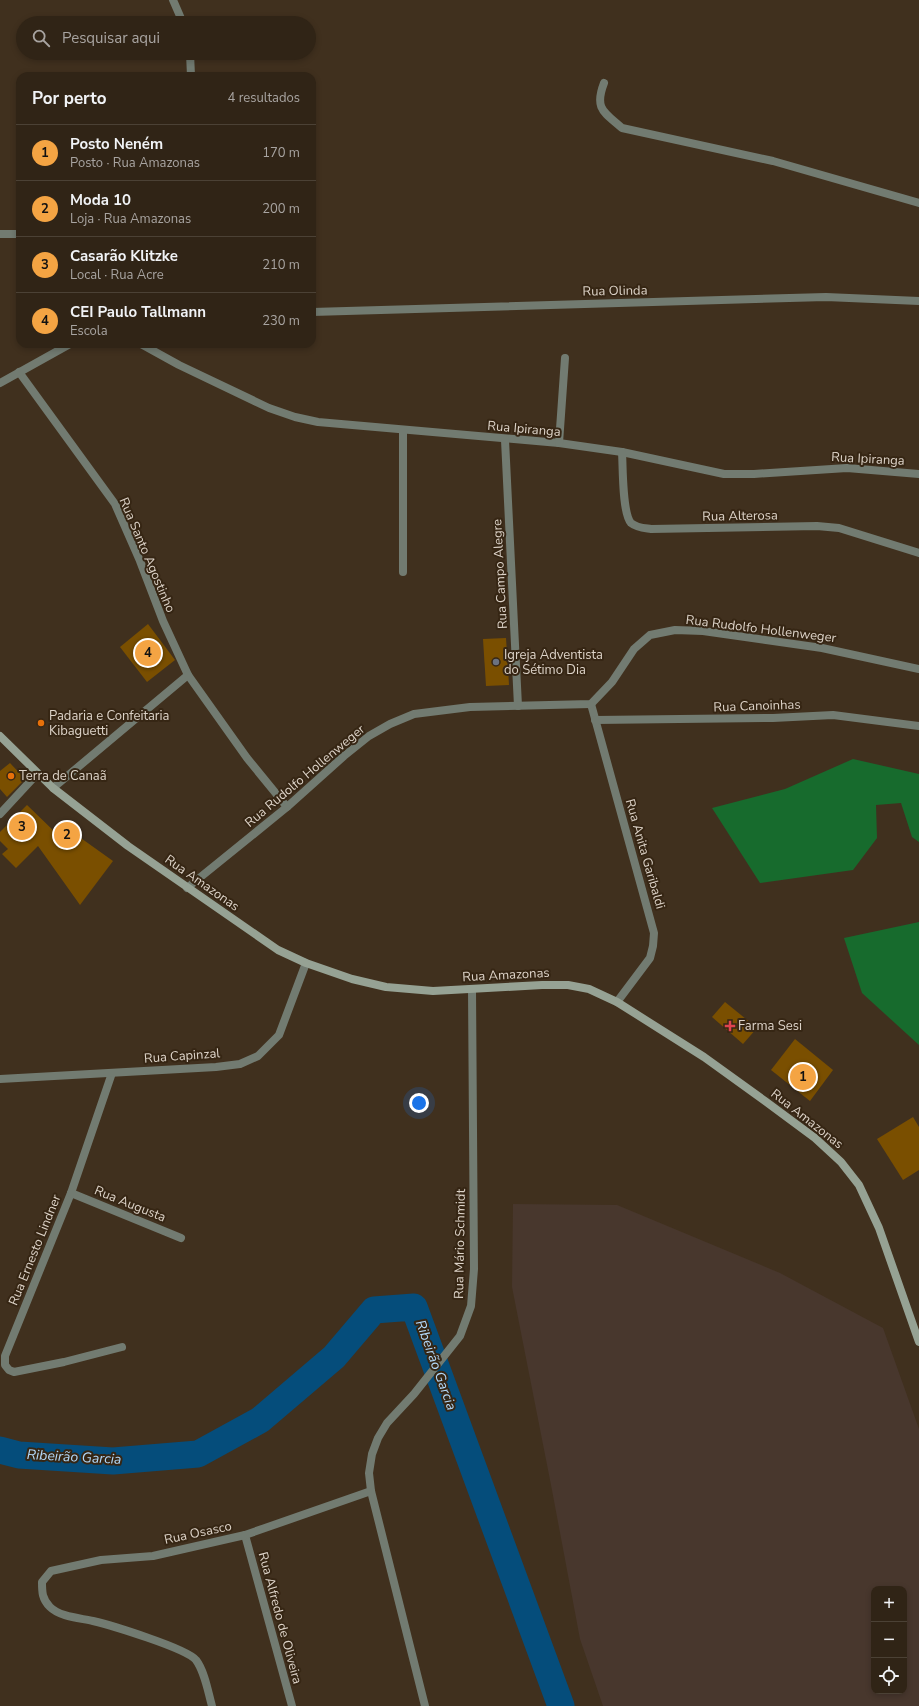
<!DOCTYPE html>
<html lang="pt">
<head>
<meta charset="utf-8">
<style>
  body { margin:0; font-family:"Nunito Sans",sans-serif; background:#3c3023; color:#f1f3f6 }
  .controls { position:absolute; right:12px; bottom:12px; display:grid; overflow:hidden; border-radius:8px; box-shadow:0 2px 6px #0003 }
  .controls button { width:36px; height:36px; display:grid; place-items:center; padding:0; border:0; border-bottom:1px solid #4b4135; background:#302416; color:#f1f3f6; font:20px sans-serif }
  .you { position:absolute; left:419px; top:1103px; width:14px; height:14px; margin:-10px; border:3px solid #fff; border-radius:50%; background:#1a73e8; box-shadow:0 0 0 6px #1a73e833 }
  .badge { display:grid; place-items:center; width:26px; height:26px; border-radius:50%; background:#f4a443; color:#111; font-size:13px; font-weight:700 }
  .pin { position:absolute; translate:-50% -50%; border:2px solid #fff; box-shadow:0 1px 4px #0006 }
  .list { margin:0; padding:0; list-style:none }
  h2 { display:flex; justify-content:space-between; align-items:center; height:52px; margin:0; padding:0 16px; font-size:17px }
  h2 small { font-size:13px; font-weight:400; color:#a8a4a1 }
  .list li { display:grid; grid-template-columns:26px 1fr auto; gap:12px; align-items:center; box-sizing:border-box; height:56px; padding:0 16px; border-top:1px solid #4b4135 }
  .list b { display:block; font-size:15px; white-space:nowrap }
  .list p { margin:0; font-size:13px; white-space:nowrap; color:#a8a4a1 }
  .list em { font-size:13px; font-style:normal; color:#a8a4a1 }
  .icon { flex:none; width:22px; height:22px; fill:none; stroke:currentColor; stroke-width:2; stroke-linecap:round; stroke-linejoin:round }
  .map { position:relative; flex:none; width:919px; height:1706px; overflow:hidden }
  .search { position:absolute; background:#302416; box-shadow:0 2px 6px #0003; left:16px; top:16px; width:300px; height:44px; display:flex; align-items:center; gap:10px; box-sizing:border-box; padding:0 14px; border-radius:22px; color:#a8a4a1; font-size:15px }
  .panel { position:absolute; background:#302416; box-shadow:0 2px 6px #0003; left:16px; top:72px; width:300px; height:276px; border-radius:12px }
  .map>svg:first-child { display:block }
</style>
</head>
<body>
<div class="map">
<svg width="919" height="1706" viewBox="0 0 919 1706">
  <rect width="100%" height="100%" fill="#40301e"/>
  <path fill="#48372d" fill-rule="evenodd" d="M 513,1204 L 617,1205 L 780,1273 L 883,1328 L 919,1429 L 919,1706 L 603,1706 L 580,1639 L 552,1490 L 512,1287 ZM 874,1589 L 904,1589 L 904,1691 L 874,1691 Z"/>
  <g fill="#176b2d">
    <polygon points="853,759 919,774 919,842 912,837 901,803 876,805 877,838 853,870 760,883 712,808 785,789"/>
    <polygon points="919,922 919,1045 862,993 844,938"/>
  </g>
  <g fill="none" stroke-linecap="round" stroke-linejoin="round">
    <polyline stroke="#054d7b" stroke-width="27" points="0,1450 19,1455 113,1461 198,1454 260,1420 334,1357 374,1310 414,1307 561,1706"/>
  </g>
  <g fill="#7a4f00">
    <polygon points="148,624 175,660 147,682 120,647"/>
    <polygon points="506,638 509,685 486,686 483,639"/>
    <polygon points="10,763 25,779 7,797 0,789 0,771"/>
    <polygon points="27,805 58,835 64,826 113,861 80,905 38,846 16,868 2,854 8,849 0,841 0,832"/>
    <polygon points="725,1002 757,1028 743,1044 712,1017"/>
    <polygon points="795,1039 833,1070 810,1101 771,1070"/>
    <polygon points="913,1117 919,1127 919,1170 903,1180 877,1139"/>
  </g>
  <g fill="none" stroke-linecap="round" stroke-linejoin="round">
    <g stroke="#727b71" stroke-width="8">
      <polyline points="173,0 183,23"/>
      <polyline points="190,53 191,76"/>
      <path d="M 604,83 C 594,109 604,112 622,128 L 773,161 L 919,203"/>
      <polyline points="0,234 20,234"/>
      <polyline points="312,312 826,297 919,301"/>
      <polyline points="141,344 179,365 269,408 295,417 318,422 559,443 622,452 724,474 754,474 847,468 919,474"/>
      <polyline points="19,372 115,504 140,561 163,621 188,675 247,758 287,807"/>
      <polyline points="0,383 70,344"/>
      <polyline points="403,430 403,572"/>
      <polyline points="505,440 518,706"/>
      <polyline points="559,443 565,358"/>
      <path d="M 622,452 C 623,466 622,513 631,523 C 637,528 644,528 651,529 L 817,526 L 839,528 L 919,553"/>
      <polyline points="591,704 654,933 653,946 650,958 617,1002"/>
      <polyline points="595,720 773,718 833,715 919,726"/>
      <polyline points="53,788 188,675"/>
      <polyline points="0,814 37,774"/>
      <polyline points="187,888 287,807 344,756 369,736 390,724 414,714 470,707 591,704 612,682 634,649 650,635 675,630 703,631 822,648 919,669"/>
      <polyline points="112,1073 71,1193 5,1356 5,1365 9,1370 14,1372 64,1362 122,1347"/>
      <polyline points="71,1193 181,1238"/>
      <polyline points="245,1535 292,1706"/>
      <path d="M 212,1706 C 208,1692 205,1672 196,1660 C 186,1648 110,1625 93,1621 C 80,1618 60,1617 50,1607 C 42,1599 42,1592 42,1582 L 51,1571 L 101,1560 L 153,1556 L 245,1535 L 371,1491"/>
    </g>
    <g stroke="#727b71" stroke-width="8">
      <polyline points="0,1079 216,1067 240,1064 258,1056 279,1035 306,963"/>
      <polyline points="425,1706 371,1491 369,1473 372,1454 378,1438 387,1423 414,1394 460,1336 471,1306 474,1269 472,989"/>
    </g>
    <polyline stroke="#96a294" stroke-width="8" points="0,736 53,788 128,846 278,950 306,963 352,979 386,987 433,991 542,985 568,985 589,989 617,1002 704,1057 765,1101 815,1138 841,1162 859,1185 879,1228 919,1342"/>
  </g>
  <circle fill="#6b7280" stroke="#362614" stroke-width="1.5" cx="496" cy="662" r="4"/>
  <g fill="#e8710a" stroke="#362614" stroke-width="1.5">
    <circle cx="41" cy="723" r="4"/>
    <circle cx="11" cy="776" r="4"/>
  </g>
  <path fill="#e0444e" stroke="#362614" stroke-width="1.5" d="M728 1020h4v4h4v4h-4v4h-4v-4h-4v-4h4z"/>
  <g text-anchor="middle" dominant-baseline="central" stroke-width="4" stroke-linejoin="round" paint-order="stroke">
    <g font-size="13" fill="#ddd3c8" stroke="#362614">
      <text transform="translate(615 291) rotate(-1)">Rua Olinda</text>
      <text transform="translate(524 429) rotate(5)">Rua Ipiranga</text>
      <text transform="translate(868 459) rotate(3)">Rua Ipiranga</text>
      <text transform="translate(740 516) rotate(-1)">Rua Alterosa</text>
      <text transform="translate(147 555) rotate(67)">Rua Santo Agostinho</text>
      <text transform="translate(500 574) rotate(-93)">Rua Campo Alegre</text>
      <text transform="translate(761 629) rotate(7)">Rua Rudolfo Hollenweger</text>
      <text transform="translate(757 706) rotate(-2)">Rua Canoinhas</text>
      <text transform="translate(305 776) rotate(-40)">Rua Rudolfo Hollenweger</text>
      <text transform="translate(645 854) rotate(74)">Rua Anita Garibaldi</text>
      <text transform="translate(202 883) rotate(35)">Rua Amazonas</text>
      <text transform="translate(506 975) rotate(-3)">Rua Amazonas</text>
      <text transform="translate(182 1056) rotate(-4)">Rua Capinzal</text>
      <text transform="translate(807 1119) rotate(38)">Rua Amazonas</text>
      <text transform="translate(130 1204) rotate(22)">Rua Augusta</text>
      <text transform="translate(460 1244) rotate(-89)">Rua Mário Schmidt</text>
      <text transform="translate(35 1250) rotate(-68)">Rua Ernesto Lindner</text>
      <text transform="translate(198 1533) rotate(-12)">Rua Osasco</text>
      <text transform="translate(280 1618) rotate(75)">Rua Alfredo de Oliveira</text>
    </g>
    <g font-size="13" fill="#ddd3c8" stroke="#362614" text-anchor="start">
      <text x="504" y="655">Igreja Adventista<tspan x="504" dy="15">do Sétimo Dia</tspan></text>
      <text x="49" y="716">Padaria e Confeitaria<tspan x="49" dy="15">Kibaguetti</tspan></text>
      <text x="19" y="776">Terra de Canaã</text>
      <text x="738" y="1026">Farma Sesi</text>
    </g>
    <g font-size="14" font-style="italic" fill="#b2d8f9" stroke="#362614">
      <text transform="translate(436 1365) rotate(70)">Ribeirão Garcia</text>
      <text transform="translate(74 1457) rotate(3)">Ribeirão Garcia</text>
    </g>
  </g>
</svg>
<div class="controls">
<button>+</button>
<button>−</button>
<button><svg class="icon" aria-label="locate" viewBox="0 0 24 24"><circle cx="12" cy="12" r="6"/><path d="M12 2v4M12 18v4M2 12h4M18 12h4"/></svg></button>
</div>
<div class="you"></div>
<div class="pin badge" style="left:803px;top:1077px">1</div>
<div class="pin badge" style="left:67px;top:835px">2</div>
<div class="pin badge" style="left:22px;top:827px">3</div>
<div class="pin badge" style="left:148px;top:653px">4</div>
<div class="search"><svg class="icon" aria-label="search" viewBox="0 0 24 24"><circle cx="10" cy="10" r="6"/><path d="M15 15l6 6"/></svg>Pesquisar aqui</div>
<section class="panel">
<h2>Por perto<small>4 resultados</small></h2>
<ul class="list">
<li><span class="badge">1</span><div><b>Posto Neném</b><p>Posto · Rua Amazonas</p></div><em>170 m</em></li>
<li><span class="badge">2</span><div><b>Moda 10</b><p>Loja · Rua Amazonas</p></div><em>200 m</em></li>
<li><span class="badge">3</span><div><b>Casarão Klitzke</b><p>Local · Rua Acre</p></div><em>210 m</em></li>
<li><span class="badge">4</span><div><b>CEI Paulo Tallmann</b><p>Escola</p></div><em>230 m</em></li>
</ul>
</section>
</div>
</body>
</html>
